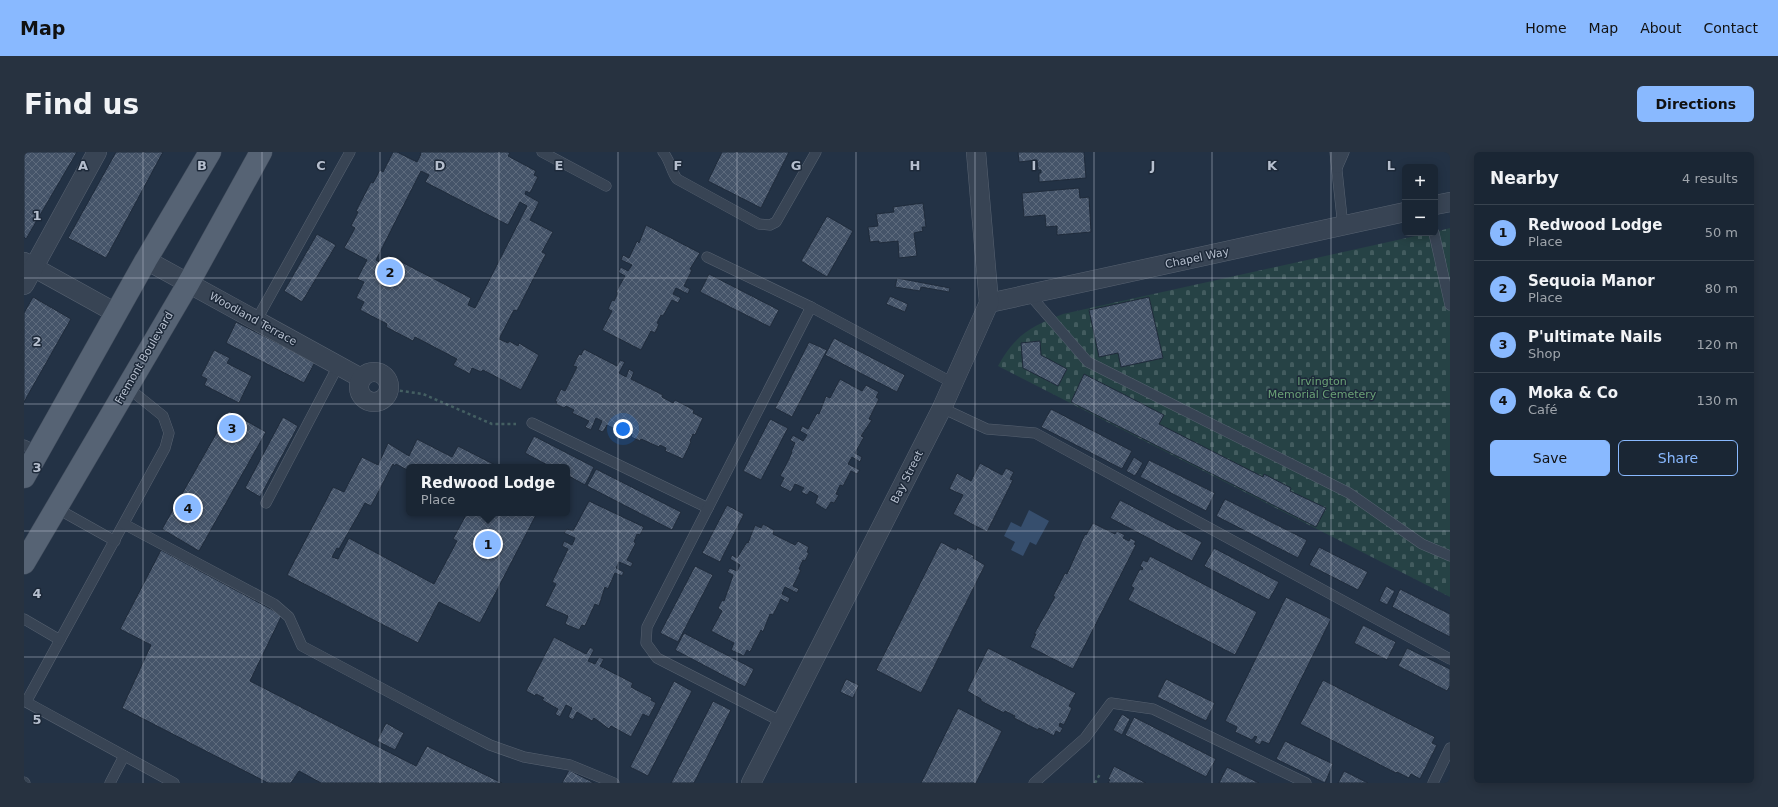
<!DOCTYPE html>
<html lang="en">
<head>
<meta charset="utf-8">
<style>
  body { margin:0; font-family:"DejaVu Sans",sans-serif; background:#273240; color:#f1f3f6 }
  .controls { position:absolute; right:12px; top:12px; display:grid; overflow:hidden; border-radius:6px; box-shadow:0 2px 10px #0003 }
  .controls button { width:36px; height:36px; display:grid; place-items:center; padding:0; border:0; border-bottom:1px solid #38434f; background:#1a2634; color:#f1f3f6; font:20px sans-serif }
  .you { position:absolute; left:599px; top:277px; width:14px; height:14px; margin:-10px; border:3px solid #fff; border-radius:50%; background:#1a73e8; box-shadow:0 0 0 6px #1a73e833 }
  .badge { display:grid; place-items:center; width:26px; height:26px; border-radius:50%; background:#89b9ff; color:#111; font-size:13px; font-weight:700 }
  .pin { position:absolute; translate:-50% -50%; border:2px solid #fff; box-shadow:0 1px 4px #0006 }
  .popup { position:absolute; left:382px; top:312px; width:164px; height:52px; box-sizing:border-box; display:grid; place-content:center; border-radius:6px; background:#1a2634; filter:drop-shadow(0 1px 3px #0005); font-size:13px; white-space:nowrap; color:#9fa5ac }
  .popup b { font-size:15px; color:#f1f3f6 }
  .popup::after { content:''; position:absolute; left:50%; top:100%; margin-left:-8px; border:8px solid transparent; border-top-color:#1a2634 }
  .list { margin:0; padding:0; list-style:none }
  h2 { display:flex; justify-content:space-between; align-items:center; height:52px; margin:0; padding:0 16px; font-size:17px }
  h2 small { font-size:13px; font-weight:400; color:#9fa5ac }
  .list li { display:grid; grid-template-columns:26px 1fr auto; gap:12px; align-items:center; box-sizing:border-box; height:56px; padding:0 16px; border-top:1px solid #38434f }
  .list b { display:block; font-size:15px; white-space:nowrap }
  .list p { margin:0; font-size:13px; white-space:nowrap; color:#9fa5ac }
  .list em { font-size:13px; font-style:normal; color:#9fa5ac }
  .actions { display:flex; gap:8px; padding:12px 16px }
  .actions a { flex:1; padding:9px 0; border:1px solid #89b9ff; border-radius:6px; text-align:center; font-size:14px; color:#89b9ff }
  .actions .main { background:#89b9ff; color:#111 }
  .map { position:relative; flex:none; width:1426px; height:631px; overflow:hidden; border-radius:6px }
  header { display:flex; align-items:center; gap:24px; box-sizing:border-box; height:56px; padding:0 20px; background:#89b9ff; color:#111 }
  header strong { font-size:19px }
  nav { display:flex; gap:22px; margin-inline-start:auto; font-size:14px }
  .intro { display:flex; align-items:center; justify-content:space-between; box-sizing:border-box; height:96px; padding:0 24px }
  h1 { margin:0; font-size:28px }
  .button { padding:10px 18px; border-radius:6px; background:#89b9ff; color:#111; font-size:14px; font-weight:700 }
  main { display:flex; gap:24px; padding:0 24px }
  aside { flex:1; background:#1a2634; border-radius:6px; box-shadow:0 2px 10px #0003 }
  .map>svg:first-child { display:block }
</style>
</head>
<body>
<header>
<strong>Map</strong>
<nav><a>Home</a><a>Map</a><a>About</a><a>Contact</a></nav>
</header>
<div class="intro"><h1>Find us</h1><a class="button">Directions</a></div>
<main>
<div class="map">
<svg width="1426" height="631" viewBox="0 0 1426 631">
  <defs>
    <pattern id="cemetery-stones" width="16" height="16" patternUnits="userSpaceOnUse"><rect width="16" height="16" fill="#264245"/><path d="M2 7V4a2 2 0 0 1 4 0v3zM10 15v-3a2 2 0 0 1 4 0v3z" fill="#435c5f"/></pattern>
    <pattern id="building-cross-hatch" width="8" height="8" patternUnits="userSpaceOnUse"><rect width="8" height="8" fill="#455469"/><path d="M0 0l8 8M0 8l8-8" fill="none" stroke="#5e6b7d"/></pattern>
  </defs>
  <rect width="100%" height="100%" fill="#233245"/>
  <path fill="url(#cemetery-stones)" d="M 1426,76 L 1426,445 L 974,214 C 991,183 1007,174 1039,162 L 1405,81 L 1411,81 L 1411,80 Z"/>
  <polygon fill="#364e6d" points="1005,358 1025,369 1012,393 1006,390 999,404 987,398 991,390 980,384 987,370 997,375"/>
  <g fill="url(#building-cross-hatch)" stroke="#1f2b3b" fill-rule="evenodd">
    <polygon points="0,0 53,0 2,87 0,85"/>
    <polygon points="92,0 139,0 82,106 44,86"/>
    <path d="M 369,0 L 373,0 L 393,10 L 397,2 L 396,2 L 397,0 L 484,0 L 486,1 L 484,4 L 512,19 L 510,23 L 514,25 L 506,41 L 502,39 L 501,42 L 515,50 L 506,68 L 529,80 L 518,100 L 522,102 L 493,159 L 490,158 L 475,187 L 484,191 L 485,189 L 494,194 L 495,191 L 515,203 L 497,238 L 459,218 L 457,220 L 448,216 L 446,222 L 429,213 L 433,207 L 391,185 L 389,189 L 362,175 L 363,172 L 336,158 L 340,150 L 332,146 L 340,130 L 333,127 L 343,108 L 320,96 L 331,76 L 327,74 L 334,60 L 332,59 L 347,30 L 349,31 L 356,18 L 359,20 ZM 397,19 L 405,23 L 401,30 L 484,73 L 496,50 L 503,54 L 451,156 L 444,153 L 447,146 L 364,103 L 359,112 L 352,108 Z"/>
    <polygon points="698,0 765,0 737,56 684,29"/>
    <polygon points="994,0 1060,0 1062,26 1015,30 1015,21 1017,21 1017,18 1014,18 1013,8 995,10"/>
    <polygon points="1055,36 1056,46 1065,45 1067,80 1033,83 1033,74 1022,75 1021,63 1000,65 998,41"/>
    <polygon points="899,51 902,75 898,75 899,79 890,81 893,104 875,106 874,89 855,91 855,89 846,90 844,75 854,74 852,62 870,60 869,55"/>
    <polygon points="803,64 829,79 803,125 777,109"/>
    <polygon points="622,73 676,101 666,117 668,118 660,134 666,137 664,142 652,136 649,142 657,146 654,151 648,148 639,164 637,163 633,171 635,172 631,181 627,179 617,198 578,178 588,159 584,157 588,148 590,149 594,141 592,140 601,124 594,120 597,115 604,119 608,113 597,108 599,103 605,106 613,89 615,91"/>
    <polygon points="293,82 312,93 278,150 260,139"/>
    <polygon points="685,122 755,158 746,175 676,140"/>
    <polygon points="873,126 926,136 925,140 897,135 896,139 871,135"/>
    <polygon points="866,144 884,152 881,160 862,152"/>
    <polygon points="9,145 47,167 0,250 0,161"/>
    <polygon points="1125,145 1139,206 1097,215 1094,201 1075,205 1065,158"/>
    <polygon points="212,170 291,210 280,231 202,191"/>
    <polygon points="810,186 881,223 873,240 801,203"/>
    <polygon points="1016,189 1017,203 1043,217 1034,234 999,216 997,191"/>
    <polygon points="785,190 803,198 768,265 751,256"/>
    <polygon points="560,197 593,214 596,208 601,210 595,221 602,225 605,217 610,220 607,227 639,243 638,245 649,251 651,248 670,258 669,261 679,266 671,283 669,282 666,289 667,290 659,307 641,299 642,296 636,293 635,295 617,287 616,289 607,285 608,282 600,279 599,281 583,273 579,280 574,278 578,269 572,266 567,278 561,275 565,269 548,261 550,258 542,254 540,256 532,252 533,250 531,249 537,237 541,239 553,215 549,214 555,202 557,203"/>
    <polygon points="190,198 206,206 203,211 228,224 215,251 180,233 183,227 177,224"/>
    <polygon points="1060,222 1140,263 1135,272 1239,325 1240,322 1267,336 1266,339 1302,356 1292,375 1047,250"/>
    <polygon points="816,227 838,239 842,233 855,240 852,245 855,247 845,267 848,268 837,284 840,285 831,301 838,305 836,310 828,305 824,312 836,318 833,322 827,319 819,334 816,333 812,342 815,343 810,351 807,350 802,358 791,351 794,344 786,339 783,343 777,340 780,336 771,332 767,340 756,334 760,326 756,324 765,307 768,300 767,300 771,291 766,288 769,283 779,289 783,283 776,279 778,274 784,277 793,261 795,262 802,244 806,246"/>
    <polygon points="1027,257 1108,299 1098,317 1017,275"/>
    <polygon points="205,259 242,280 175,399 138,377"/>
    <polygon points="259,265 274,274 236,345 221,336"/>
    <polygon points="746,267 764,276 737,328 719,319"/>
    <polygon points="510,284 570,315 561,333 543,323 543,315 527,315 501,301"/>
    <polygon points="393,287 428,305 434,294 475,315 385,315 385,319 372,312 371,314 369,312 347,354 341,351 315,397 313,396 308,405 314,407 325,386 410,432 433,389 429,387 443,361 513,361 456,471 415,450 394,491 263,423 309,335 320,340 338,305 354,313 364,291 385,304"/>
    <polygon points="1110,305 1119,311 1111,324 1102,319"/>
    <polygon points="1125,308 1191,341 1182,359 1116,325"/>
    <polygon points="956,311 978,323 982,316 990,320 986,327 989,328 963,380 929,362 939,343 925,337 933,321 947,329"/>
    <polygon points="572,317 657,360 648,378 563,334"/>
    <polygon points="1201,347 1283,388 1274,406 1192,364"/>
    <polygon points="1096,348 1178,390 1168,409 1086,366"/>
    <polygon points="565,349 620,375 616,383 613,382 610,390 612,391 603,408 609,411 607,415 595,410 592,416 600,420 598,424 591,421 584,437 581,435 575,454 571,452 561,474 558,473 555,478 541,472 544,464 521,454 532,432 528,430 544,397 538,394 540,389 548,393 551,386 540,381 543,377 549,379"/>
    <polygon points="703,353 720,362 696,410 678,401"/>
    <polygon points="1069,371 1091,382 1093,379 1101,383 1099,386 1105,389 1106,386 1112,389 1110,392 1112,393 1049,517 1006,495 1012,482 1010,482 1031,445 1029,444 1041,421 1043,422 1061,382 1062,383"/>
    <polygon points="739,372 750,378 749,382 771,393 774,389 785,395 783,400 785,401 781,409 779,408 775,417 777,418 769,434 775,437 773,441 761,435 758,442 766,446 764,451 757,447 749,463 746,462 739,480 737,478 726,500 723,498 720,504 707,498 710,491 687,479 698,459 694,456 698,448 700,449 709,423 703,420 706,416 713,419 716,413 706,407 708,403 713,406 723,390 724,391 731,373 737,376"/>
    <polygon points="917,390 932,398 933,395 950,404 949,406 961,413 897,541 852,518"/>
    <polygon points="1295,395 1344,420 1334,438 1285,413"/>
    <polygon points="1190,396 1255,430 1245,448 1180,414"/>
    <polygon points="137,398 258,463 226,529 392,614 403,594 478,631 297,631 275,619 267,631 244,631 98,556 127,493 96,477"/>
    <polygon points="1126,404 1233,460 1211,503 1104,448 1110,436 1107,434 1116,417 1118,418 1119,416 1116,414 1119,408 1123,410"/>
    <polygon points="671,414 689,423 654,490 636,481"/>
    <polygon points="1362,434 1371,439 1363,453 1355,449"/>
    <polygon points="1376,437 1426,462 1426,485 1368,455"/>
    <polygon points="1262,445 1307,467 1245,592 1238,589 1236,593 1230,590 1233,585 1231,584 1228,588 1211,580 1213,575 1201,569"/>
    <polygon points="1339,473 1372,490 1363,508 1330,491"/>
    <polygon points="660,481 730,517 721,535 651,498"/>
    <polygon points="530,485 562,502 566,495 570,498 564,509 571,512 575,505 580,507 576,514 609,531 607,535 628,546 627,548 632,551 625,565 619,562 607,585 587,574 585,577 570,566 568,569 553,560 549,568 544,565 548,556 542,553 536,565 531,562 534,557 518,548 520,546 512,542 511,544 502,539"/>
    <polygon points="964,496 1052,541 1045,554 1048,556 1040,573 1036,571 1035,574 1039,576 1036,581 1032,579 1030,584 1015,576 1014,578 990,566 991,564 981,559 980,561 957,549 957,547 943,539"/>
    <polygon points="1383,496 1426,517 1426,534 1423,539 1374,514"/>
    <polygon points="822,527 835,533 829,546 816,540"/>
    <polygon points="1142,527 1191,551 1182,569 1133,545"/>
    <polygon points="1299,528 1411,585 1408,591 1413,593 1396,627 1387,622 1385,626 1373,620 1372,621 1276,572"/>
    <polygon points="650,529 668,539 624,624 606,615"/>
    <polygon points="689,549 707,558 670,631 647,631"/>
    <polygon points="934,556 978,579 952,631 897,631"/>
    <polygon points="1098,562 1106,567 1098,583 1089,578"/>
    <polygon points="1110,565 1192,607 1182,625 1101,583"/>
    <polygon points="362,571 380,581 371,598 353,589"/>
    <polygon points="1261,589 1309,612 1301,631 1252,607"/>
    <polygon points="1090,614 1122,631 1084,631 1086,628 1084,627"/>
    <polygon points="1203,615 1235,631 1195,631"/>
    <polygon points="545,618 570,631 538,631"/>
    <polygon points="1320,619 1344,631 1314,631"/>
  </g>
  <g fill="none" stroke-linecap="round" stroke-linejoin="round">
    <defs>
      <g id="lane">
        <polyline points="518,0 582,34"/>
        <path d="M 639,0 C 646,8 647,19 653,27 L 735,72 L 746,73 L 752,70 L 792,0"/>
        <polyline points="1311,0 1319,75"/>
        <polyline points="1313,16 1320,0"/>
        <polyline points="1410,81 1426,153"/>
        <polyline points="683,105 787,155 929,231"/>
        <polyline points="1005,142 1064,210 1325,341 1398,392 1426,404"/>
        <polyline points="232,169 326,0"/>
        <polyline points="103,235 139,264 145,281 141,296 2,550 150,631"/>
        <polyline points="918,256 963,277 1011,281 1426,507"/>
        <polyline points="508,271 684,356"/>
        <polyline points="0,293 14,300"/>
        <polyline points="242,351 314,214"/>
        <polyline points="32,356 91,389"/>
        <polyline points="100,372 250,452 265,465 278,494 427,573 466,593 500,605 546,613 590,631"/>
        <polyline points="0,467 36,488"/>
        <polyline points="758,570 633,506 622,491 623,475 787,155"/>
        <polyline points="0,630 1,631"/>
        <polyline points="86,631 100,604"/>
        <polyline points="1010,631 1061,586 1087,551 1129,557 1282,631"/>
        <polyline points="1409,631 1426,596"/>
      </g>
      <g id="street">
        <polyline points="1411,53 1426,50"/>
        <polyline points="122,108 337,226"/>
        <polyline points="0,110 92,161"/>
        <polyline points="0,133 73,0"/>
        <polyline points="965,151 1381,60"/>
        <circle cx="350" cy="235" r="15"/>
        <polyline points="727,631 918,256 965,151 952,0"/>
      </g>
      <g id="primary">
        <polyline points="0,325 122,108 186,0"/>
        <polyline points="0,411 164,132 237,0"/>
      </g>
    </defs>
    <use href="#lane" stroke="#576271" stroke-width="11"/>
    <use href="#street" stroke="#576271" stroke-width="20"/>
    <use href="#primary" stroke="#424d5d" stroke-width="23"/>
    <g stroke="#445f62" stroke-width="2.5" stroke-dasharray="3 3" stroke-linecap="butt">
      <polyline points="364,237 399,242 468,272 492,272"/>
      <polyline points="1071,631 1076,622"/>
    </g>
    <use href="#lane" stroke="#384454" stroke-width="10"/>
    <use href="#street" stroke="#384454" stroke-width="19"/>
    <use href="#primary" stroke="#566374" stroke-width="22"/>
  </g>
  <path fill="none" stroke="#b6bfce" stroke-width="1" stroke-opacity="0.55" d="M 119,0 L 119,631M 238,0 L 238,631M 356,0 L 356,631M 475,0 L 475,631M 594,0 L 594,631M 713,0 L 713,631M 832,0 L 832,631M 951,0 L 951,631M 1070,0 L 1070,631M 1188,0 L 1188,631M 1307,0 L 1307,631M 0,126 L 1426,126M 0,252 L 1426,252M 0,379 L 1426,379M 0,505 L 1426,505"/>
  <g text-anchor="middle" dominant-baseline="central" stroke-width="3" stroke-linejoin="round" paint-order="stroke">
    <g font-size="11" fill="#b6bfce" stroke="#1d2939">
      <text transform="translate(1173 106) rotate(-12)">Chapel Way</text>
      <text transform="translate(229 167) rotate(29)">Woodland Terrace</text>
      <text transform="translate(120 206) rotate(-60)">Fremont Boulevard</text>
      <text transform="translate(883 325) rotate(-63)">Bay Street</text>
    </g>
    <g font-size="11" fill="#6aa176" stroke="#1d2939">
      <text x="1298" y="229">Irvington<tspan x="1298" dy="13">Memorial Cemetery</tspan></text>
    </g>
  </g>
  <g font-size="13" text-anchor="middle" font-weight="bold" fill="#b6bfce" stroke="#1d2939" stroke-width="3" stroke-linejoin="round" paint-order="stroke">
    <text x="59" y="18">A</text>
    <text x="178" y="18">B</text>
    <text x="297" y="18">C</text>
    <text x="416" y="18">D</text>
    <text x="535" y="18">E</text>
    <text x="654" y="18">F</text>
    <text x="772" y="18">G</text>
    <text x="891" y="18">H</text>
    <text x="1010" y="18">I</text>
    <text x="1129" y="18">J</text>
    <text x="1248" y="18">K</text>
    <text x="1367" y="18">L</text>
    <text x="13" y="68">1</text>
    <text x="13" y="194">2</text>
    <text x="13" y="320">3</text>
    <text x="13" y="446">4</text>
    <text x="13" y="572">5</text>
  </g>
</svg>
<div class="controls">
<button>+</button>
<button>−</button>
</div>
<div class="you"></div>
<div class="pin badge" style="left:464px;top:392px">1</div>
<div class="popup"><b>Redwood Lodge</b>Place</div>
<div class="pin badge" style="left:366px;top:120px">2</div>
<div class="pin badge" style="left:208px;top:276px">3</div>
<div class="pin badge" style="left:164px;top:356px">4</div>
</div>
<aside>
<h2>Nearby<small>4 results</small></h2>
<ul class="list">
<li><span class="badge">1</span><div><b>Redwood Lodge</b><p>Place</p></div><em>50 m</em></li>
<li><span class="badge">2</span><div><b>Sequoia Manor</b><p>Place</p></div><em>80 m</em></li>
<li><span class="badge">3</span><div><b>P'ultimate Nails</b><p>Shop</p></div><em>120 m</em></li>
<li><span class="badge">4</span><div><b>Moka &amp; Co</b><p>Café</p></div><em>130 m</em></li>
</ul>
<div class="actions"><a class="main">Save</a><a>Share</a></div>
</aside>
</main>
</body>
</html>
